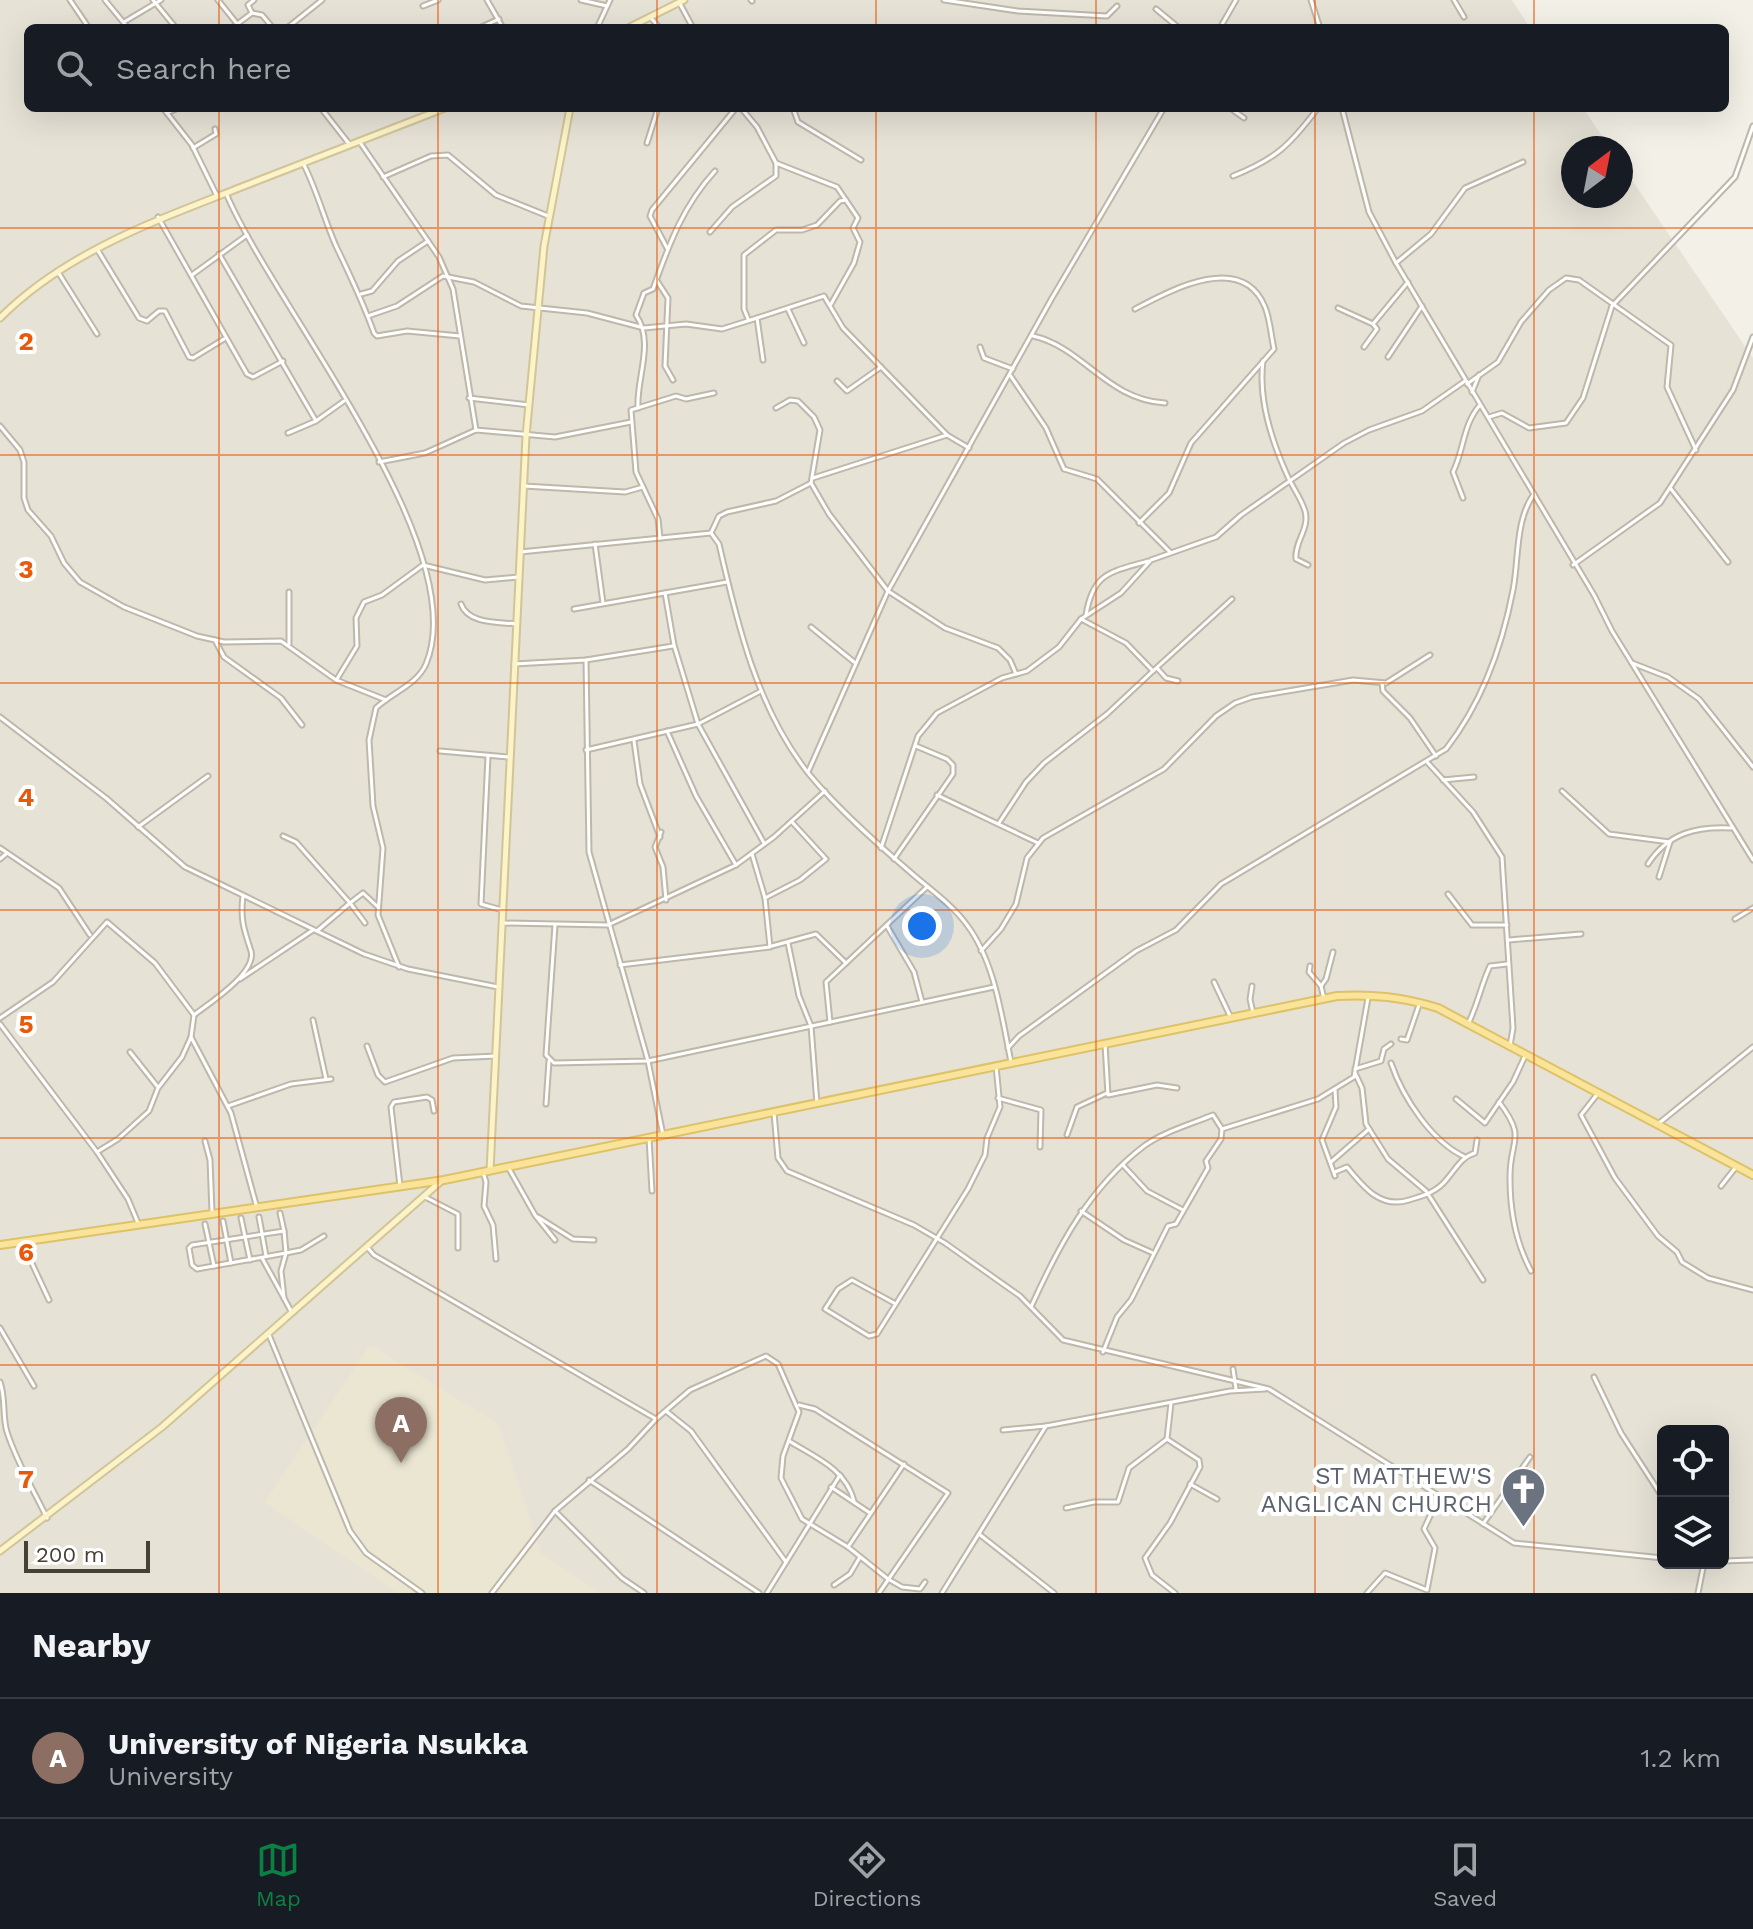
<!DOCTYPE html>
<html lang="en">
<head>
<meta charset="utf-8">
<style>
  body { margin:0; font-family:"Work Sans",sans-serif; background:#242831; color:#f1f3f6 }
  .controls { position:absolute; right:24px; bottom:24px; display:grid; overflow:hidden; border-radius:12px; box-shadow:0 8px 32px #0002 }
  .controls button { width:72px; height:72px; display:grid; place-items:center; padding:0; border:0; border-bottom:2px solid #363941; background:#171b24; color:#f1f3f6; font:40px sans-serif }
  .compass { position:absolute; left:1561px; top:136px; width:72px; height:72px; border-radius:50%; background:#171b24; box-shadow:0 8px 32px #0002; rotate:32deg }
  .scale { position:absolute; left:24px; bottom:20px; width:126px; box-sizing:border-box; padding-left:8px; border:4px solid #464136; border-top:0; font-size:22px; line-height:28px; white-space:nowrap; color:#464136; -webkit-text-stroke:6px #fff; paint-order:stroke }
  .you { position:absolute; left:922px; top:926px; width:28px; height:28px; margin:-20px; border:6px solid #fff; border-radius:50%; background:#1a73e8; box-shadow:0 0 0 12px #1a73e833 }
  .badge { display:grid; place-items:center; width:52px; height:52px; border-radius:50%; background:#0b8043; color:#fff; font-size:26px; font-weight:700 }
  .pin { position:absolute; translate:-50% -66px; filter:drop-shadow(0 2px 4px #0008) }
  .pin::after { content:''; position:absolute; top:42px; width:28px; height:24px; background:inherit; clip-path:polygon(0 0,100% 0,50% 100%) }
  .list { margin:0; padding:0; list-style:none }
  h2 { display:flex; justify-content:space-between; align-items:center; height:104px; margin:0; padding:0 32px; font-size:34px }
  h2 small { font-size:26px; font-weight:400; color:#9ea1a6 }
  .list li { display:grid; grid-template-columns:52px 1fr auto; gap:24px; align-items:center; box-sizing:border-box; height:120px; padding:0 32px; border-top:2px solid #363941 }
  .list b { display:block; font-size:30px; white-space:nowrap }
  .list p { margin:0; font-size:26px; white-space:nowrap; color:#9ea1a6 }
  .list em { font-size:26px; font-style:normal; color:#9ea1a6 }
  .icon { flex:none; width:44px; height:44px; fill:none; stroke:currentColor; stroke-width:2; stroke-linecap:round; stroke-linejoin:round }
  .map { position:relative; flex:none; width:1753px; height:1593px; overflow:hidden }
  .search { position:absolute; background:#171b24; box-shadow:0 8px 32px #0002; left:24px; right:24px; top:24px; height:88px; display:flex; align-items:center; gap:20px; box-sizing:border-box; padding:0 28px; border-radius:12px; color:#9ea1a6; font-size:30px }
  .sheet { height:224px; background:#171b24 }
  nav { display:flex; justify-content:space-around; align-items:center; box-sizing:border-box; height:112px; border-top:2px solid #363941; background:#171b24; font-size:22px; color:#9ea1a6 }
  nav a { display:grid; justify-items:center; gap:4px }
  nav .on { color:#0b8043 }
  .map>svg:first-child { display:block }
</style>
</head>
<body>
<div class="map">
<svg width="1753" height="1593" viewBox="0 0 1753 1593">
  <rect width="100%" height="100%" fill="#f3f0e7"/>
  <path fill="#e6e2d6" fill-rule="evenodd" d="M 0,0 L 1512,0 L 1530,28 L 28,28 L 28,108 L 1583,108 L 1610,148 L 1573,148 L 1573,196 L 1621,196 L 1621,164 L 1753,358 L 1753,1593 L 0,1593 ZM 1663,1431 L 1723,1431 L 1723,1563 L 1663,1563 Z"/>
  <polygon fill="#ebe6d2" points="370,1345 498,1424 542,1555 599,1593 397,1593 265,1502"/>
  <g fill="none" stroke-linecap="round" stroke-linejoin="round">
    <defs>
      <g id="street">
        <polyline points="70,0 89,28"/>
        <polyline points="105,0 128,28"/>
        <polyline points="153,0 176,28"/>
        <polyline points="218,0 238,25"/>
        <polyline points="487,0 503,28"/>
        <polyline points="581,0 607,6"/>
        <polyline points="751,0 752,1"/>
        <polyline points="944,0 1018,11 1107,16 1117,6"/>
        <polyline points="1311,0 1320,28"/>
        <polyline points="1454,0 1464,17"/>
        <polyline points="679,2 693,28"/>
        <polyline points="423,6 438,0"/>
        <polyline points="1156,9 1179,28"/>
        <polyline points="252,13 262,15 273,28"/>
        <polyline points="650,17 660,28"/>
        <polyline points="124,22 161,0"/>
        <polyline points="232,28 252,13 248,5 254,0"/>
        <polyline points="287,28 322,0"/>
        <polyline points="479,28 499,19"/>
        <polyline points="597,28 610,0"/>
        <polyline points="1220,28 1236,0"/>
        <polyline points="163,108 192,145 217,196"/>
        <polyline points="321,108 350,145"/>
        <polyline points="741,108 757,127 776,163 837,187 858,218 853,228 860,242 854,263 831,304"/>
        <polyline points="793,108 798,122 861,160"/>
        <polyline points="1230,108 1244,118"/>
        <polyline points="1342,108 1369,212 1396,263 1594,595 1612,631 1753,860"/>
        <polyline points="167,113 178,108"/>
        <polyline points="359,141 439,257 453,289 476,430"/>
        <polyline points="647,143 658,108"/>
        <polyline points="193,148 216,134 215,129"/>
        <path d="M 303,163 C 317,190 324,219 336,246 C 350,275 363,302 374,333 L 377,336 L 407,331 L 460,336"/>
        <path d="M 1233,176 C 1276,159 1290,145 1318,108"/>
        <polyline points="383,177 431,156 448,155 496,195 548,216"/>
        <path d="M 226,193 C 272,304 475,547 426,664 C 417,685 391,693 376,708 L 369,740 L 373,806 L 383,848 L 378,915 L 399,967"/>
        <polyline points="158,217 247,374 253,377 283,361"/>
        <polyline points="710,232 732,207 776,176 776,163"/>
        <polyline points="667,248 650,216 652,210 736,108"/>
        <polyline points="97,249 139,318 147,321 159,311 165,311 189,357 193,358 224,339"/>
        <polyline points="219,254 316,421"/>
        <polyline points="1396,263 1431,234 1465,188 1523,162"/>
        <polyline points="58,272 97,334"/>
        <polyline points="192,275 247,235"/>
        <polyline points="657,281 668,298 665,366 673,380"/>
        <polyline points="361,294 372,291 398,261 428,241"/>
        <polyline points="1613,305 1735,177 1753,126"/>
        <polyline points="1338,308 1373,324 1408,282"/>
        <polyline points="788,309 804,343"/>
        <path d="M 1135,309 C 1171,290 1242,251 1265,307 C 1270,319 1271,336 1274,349 L 1191,443 L 1169,493 L 1139,523"/>
        <polyline points="368,316 397,306 443,276 474,282 521,306 587,313 644,328 686,324 722,329 757,318"/>
        <polyline points="748,319 744,309 744,255 776,230 802,230 817,225 840,201 846,200"/>
        <path d="M 1033,336 C 1083,347 1107,400 1165,403"/>
        <polyline points="980,347 984,358 1013,369"/>
        <polyline points="1364,347 1377,329 1373,324"/>
        <polyline points="1388,357 1422,306"/>
        <polyline points="763,360 757,318 824,296 843,328 947,435"/>
        <path d="M 1263,361 C 1258,399 1272,442 1288,477 C 1293,488 1301,498 1305,511 C 1310,529 1294,542 1296,559 L 1308,565"/>
        <polyline points="1010,375 1046,428 1064,469 1097,479 1170,552"/>
        <polyline points="837,381 847,391 881,367"/>
        <polyline points="1467,384 1498,362 1521,322 1549,290 1566,278 1579,280 1671,345 1667,387 1696,450"/>
        <polyline points="1472,392 1479,375"/>
        <polyline points="469,398 529,405"/>
        <path d="M 638,408 C 636,378 655,343 636,315 L 644,293 L 653,289 C 669,245 682,207 715,171"/>
        <polyline points="776,408 790,400 798,401 814,417 820,430 811,483 829,514 888,591 945,628 998,648 1010,660 1016,674"/>
        <polyline points="1489,417 1502,413 1529,428 1566,423 1583,398 1612,306"/>
        <polyline points="0,426 20,450 24,462 24,498 28,510 51,536 64,563 80,582 124,607 197,636 224,642 281,641 336,680 386,700"/>
        <polyline points="288,433 316,421 344,401"/>
        <polyline points="379,462 425,453 476,430 555,437 631,422"/>
        <polyline points="813,478 947,435 969,448"/>
        <polyline points="524,486 625,492 643,487"/>
        <polyline points="1671,489 1728,562"/>
        <path d="M 1463,498 L 1453,472 C 1464,450 1463,424 1480,405"/>
        <path d="M 711,533 L 719,544 C 737,623 757,709 809,774 C 838,809 874,841 909,871 C 928,888 952,904 967,925 C 995,962 1002,1018 1011,1062"/>
        <polyline points="711,533 719,516 727,512 776,501 811,483"/>
        <polyline points="660,538 658,519 636,472 631,410 676,396 686,399 714,393"/>
        <polyline points="595,544 603,603"/>
        <polyline points="520,552 711,533"/>
        <polyline points="1573,565 1660,503 1733,390 1753,337"/>
        <polyline points="289,592 289,644"/>
        <polyline points="665,593 674,645 698,724 764,843"/>
        <path d="M 461,604 C 468,624 498,622 516,624"/>
        <polyline points="574,609 727,582"/>
        <path d="M 1086,615 C 1093,572 1111,572 1148,561"/>
        <polyline points="811,627 854,662"/>
        <polyline points="215,640 224,657 281,698 302,725"/>
        <polyline points="586,660 589,852 648,1061 663,1135"/>
        <polyline points="1632,663 1668,677 1699,699 1753,767"/>
        <polyline points="514,664 586,660 673,646"/>
        <polyline points="1157,668 1166,678 1178,681"/>
        <polyline points="1153,671 1232,599"/>
        <polyline points="337,679 357,646 356,618 364,602 382,595 423,565 485,580 518,577"/>
        <polyline points="1382,683 1383,691 1410,718 1436,756"/>
        <polyline points="0,717 106,798 185,867 364,954 408,969 498,987"/>
        <polyline points="667,731 696,796 736,865"/>
        <polyline points="634,741 640,784 660,837"/>
        <polyline points="586,750 698,724 761,691"/>
        <polyline points="440,751 508,757"/>
        <polyline points="488,756 481,904 502,910"/>
        <polyline points="1427,762 1473,812 1502,857 1513,1028 1510,1046"/>
        <polyline points="808,772 888,591 1052,298 1164,108"/>
        <polyline points="1443,780 1474,777"/>
        <polyline points="1562,791 1609,834 1670,842"/>
        <polyline points="937,795 1038,843"/>
        <polyline points="999,823 1026,782 1044,763 1107,714 1153,671 1126,643 1081,619"/>
        <polyline points="138,827 208,776"/>
        <polyline points="661,832 655,847 663,867 666,900"/>
        <polyline points="283,836 296,842 350,903 317,931"/>
        <polyline points="0,848 59,888 90,935"/>
        <polyline points="881,848 918,736 937,713 1002,678 1027,671 1059,647 1081,619 1121,593 1151,560 1216,537 1241,515 1344,443 1369,430 1422,411 1465,381"/>
        <polyline points="0,859 6,854"/>
        <polyline points="894,859 953,774 953,765 947,759 916,746"/>
        <path d="M 1648,864 C 1668,833 1697,826 1731,828"/>
        <polyline points="1659,877 1670,842"/>
        <polyline points="1448,894 1472,925 1507,925"/>
        <polyline points="765,898 800,880 826,859 792,822"/>
        <polyline points="1735,919 1753,908"/>
        <polyline points="365,923 350,903 363,893 378,907"/>
        <polyline points="503,923 608,925 736,865 774,837 825,791"/>
        <polyline points="555,925 546,1055 554,1063 648,1061 994,987"/>
        <polyline points="887,926 914,972 922,1002"/>
        <polyline points="1509,940 1581,934"/>
        <polyline points="788,943 799,996 811,1026 817,1104"/>
        <polyline points="772,946 816,934 846,963"/>
        <polyline points="981,951 1001,929 1016,904 1027,858 1043,838 1164,769 1216,716 1235,703 1252,697 1353,680 1386,683 1430,655"/>
        <polyline points="620,965 770,947 765,898 752,854"/>
        <polyline points="1310,966 1309,972 1321,986"/>
        <polyline points="240,979 313,930"/>
        <polyline points="1214,982 1231,1018"/>
        <polyline points="1252,986 1250,999 1253,1013"/>
        <polyline points="1324,999 1321,986 1326,979 1333,952"/>
        <path d="M 194,1015 C 208,1004 257,973 251,951 C 244,930 240,919 243,896"/>
        <polyline points="0,1018 53,982 107,922 155,963 194,1015 191,1037"/>
        <polyline points="313,1020 326,1079"/>
        <polyline points="830,1022 826,982 927,887"/>
        <polyline points="0,1024 97,1152 128,1199 138,1223"/>
        <path d="M 1468,1024 C 1478,1004 1481,985 1490,966 L 1507,964"/>
        <polyline points="1401,1039 1407,1040 1420,1002"/>
        <polyline points="1105,1044 1108,1095 1157,1085 1177,1088"/>
        <polyline points="367,1046 378,1075 385,1082 453,1058 496,1056"/>
        <path d="M 1008,1048 L 1019,1036 L 1136,951 L 1176,930 L 1221,884 L 1446,749 C 1482,703 1502,647 1513,590 C 1519,559 1515,520 1534,494"/>
        <polyline points="130,1052 157,1086"/>
        <path d="M 1391,1063 C 1403,1098 1432,1142 1465,1157"/>
        <polyline points="1355,1069 1381,1061 1384,1049 1391,1044"/>
        <polyline points="1355,1073 1362,1088 1366,1124 1388,1159 1426,1191 1483,1280"/>
        <polyline points="1335,1090 1336,1107 1322,1140 1335,1176"/>
        <polyline points="1599,1092 1581,1115 1615,1178 1658,1236 1677,1252 1682,1262 1708,1278 1753,1290"/>
        <polyline points="998,1098 1041,1110 1040,1147"/>
        <polyline points="1456,1099 1485,1123 1513,1082 1526,1054"/>
        <path d="M 1499,1102 C 1528,1140 1509,1139 1510,1179 C 1510,1211 1516,1243 1531,1271"/>
        <polyline points="546,1104 549,1061"/>
        <polyline points="228,1106 291,1084 331,1079"/>
        <polyline points="774,1113 778,1158 787,1171 914,1225 945,1243 1020,1296 1063,1340 1269,1389 1514,1543 1663,1558"/>
        <polyline points="1658,1124 1753,1047"/>
        <polyline points="1222,1129 1318,1099 1354,1077 1368,998"/>
        <polyline points="1067,1135 1077,1107 1107,1093"/>
        <polyline points="649,1138 652,1191"/>
        <polyline points="205,1141 210,1160 212,1212"/>
        <polyline points="97,1152 118,1139 149,1111 158,1088 182,1057 191,1037 231,1113 257,1208"/>
        <polyline points="1331,1162 1369,1129"/>
        <polyline points="1123,1165 1147,1191 1183,1210"/>
        <polyline points="508,1167 535,1215 555,1240"/>
        <polyline points="483,1172 486,1182 484,1206 493,1225 496,1259"/>
        <path d="M 1335,1172 L 1347,1167 C 1364,1188 1381,1209 1409,1200 C 1423,1196 1437,1192 1447,1179 C 1456,1169 1461,1157 1475,1153 L 1477,1140"/>
        <polyline points="400,1186 391,1107 394,1102 427,1097 432,1100 434,1111"/>
        <polyline points="1721,1186 1736,1167"/>
        <polyline points="425,1197 458,1214 458,1248"/>
        <polyline points="1081,1211 1124,1240 1153,1253"/>
        <polyline points="280,1213 284,1231"/>
        <polyline points="259,1217 266,1256"/>
        <polyline points="538,1217 573,1239 594,1240"/>
        <polyline points="241,1218 250,1260"/>
        <polyline points="223,1221 231,1263"/>
        <polyline points="205,1224 214,1266"/>
        <polygon points="284,1231 286,1253 197,1269 192,1265 189,1248 192,1245"/>
        <polyline points="22,1242 49,1300"/>
        <polyline points="367,1247 374,1255 656,1419"/>
        <polyline points="262,1258 291,1311"/>
        <polyline points="284,1298 281,1271 286,1253 301,1250 324,1236"/>
        <polyline points="894,1303 852,1280 838,1289 825,1309 869,1336 877,1334 968,1189 985,1155 987,1138 1000,1107 996,1066"/>
        <path d="M 1031,1307 C 1059,1245 1089,1188 1144,1146 C 1163,1132 1191,1124 1213,1115 L 1222,1129 L 1221,1139 L 1206,1161 L 1208,1168 L 1176,1224 L 1168,1226 L 1131,1300 L 1117,1317 L 1103,1352"/>
        <polyline points="0,1328 34,1386"/>
        <polyline points="269,1335 350,1531 366,1553 422,1593"/>
        <polyline points="1233,1369 1236,1389"/>
        <polyline points="1594,1377 1621,1433 1663,1498"/>
        <path d="M 0,1382 C 6,1399 2,1416 7,1432 C 17,1463 33,1489 47,1518"/>
        <polyline points="1171,1403 1167,1439 1199,1460 1200,1467 1170,1523 1145,1558 1152,1575 1175,1593"/>
        <polyline points="799,1405 815,1409 948,1493 879,1593"/>
        <polyline points="666,1411 691,1431 786,1562"/>
        <polyline points="1003,1430 1046,1426"/>
        <path d="M 789,1441 C 815,1457 846,1469 854,1501"/>
        <polyline points="589,1480 759,1593"/>
        <polyline points="1190,1484 1217,1499"/>
        <polyline points="831,1487 870,1513"/>
        <polyline points="1066,1508 1094,1502 1118,1502 1129,1468 1167,1439"/>
        <polyline points="555,1511 622,1578 644,1593"/>
        <polyline points="1483,1524 1530,1457"/>
        <polyline points="979,1534 1054,1593"/>
        <polyline points="848,1547 904,1464"/>
        <polyline points="1723,1561 1753,1560"/>
        <polyline points="834,1585 850,1574 860,1557"/>
        <polyline points="492,1593 555,1511 628,1449 656,1419 690,1390 766,1356 778,1364 799,1412 783,1456 781,1478 802,1519 848,1547 888,1579 902,1587 920,1589 925,1582"/>
        <polyline points="767,1593 840,1475"/>
        <polyline points="942,1593 1046,1426 1230,1391 1265,1389"/>
        <polyline points="1367,1593 1385,1573 1427,1590 1435,1548 1424,1529 1430,1516"/>
        <polyline points="1698,1593 1704,1563"/>
      </g>
      <g id="secondary">
        <polyline points="628,28 684,0"/>
        <path d="M 0,318 C 66,252 155,221 239,188 C 308,161 376,135 445,108"/>
        <polyline points="490,1171 526,436 544,246 570,108"/>
        <polyline points="0,1551 162,1427 440,1182"/>
      </g>
      <path id="primary" d="M 0,1245 L 444,1180 L 1337,996 C 1373,994 1403,997 1438,1008 L 1753,1175"/>
    </defs>
    <use href="#street" stroke="#beb8aa" stroke-width="7"/>
    <use href="#secondary" stroke="#d1c598" stroke-width="9"/>
    <use href="#primary" stroke="#dec26a" stroke-width="10"/>
    <use href="#street" stroke="#fff" stroke-width="3"/>
    <use href="#secondary" stroke="#fcf3c8" stroke-width="5"/>
    <use href="#primary" stroke="#f9e49a" stroke-width="6"/>
  </g>
  <path fill="none" stroke="#e8590c" stroke-width="2" stroke-opacity="0.55" d="M 219,0 L 219,28M 438,0 L 438,28M 657,0 L 657,28M 876,0 L 876,28M 1096,0 L 1096,28M 1315,0 L 1315,28M 1534,0 L 1534,28M 219,108 L 219,1593M 438,108 L 438,1593M 657,108 L 657,1593M 876,108 L 876,1593M 1096,108 L 1096,1593M 1315,108 L 1315,1593M 1534,108 L 1534,1593M 0,228 L 1753,228M 0,455 L 1753,455M 0,683 L 1753,683M 0,910 L 1753,910M 0,1138 L 1753,1138M 0,1365 L 1753,1365"/>
  <defs>
    <symbol id="church-pin" viewBox="-11 -11 22 30"><path d="M0 17L-7.5 6A9.5 9.5 0 1 1 7.5 6Z" fill="#6b7280" stroke="#fff"/><path d="M-1.2-6h2.4v3.5h3.3v2.4h-3.3V6h-2.4V-.1h-3.3v-2.4h3.3Z" fill="#fff"/></symbol>
  </defs>
  <g fill-rule="evenodd">
    <use href="#church-pin" x="1498" y="1464" width="51" height="69"/>
  </g>
  <g text-anchor="middle" dominant-baseline="central" stroke-width="8" stroke-linejoin="round" paint-order="stroke">
    <g font-size="24" fill="#5b616d" stroke="#fff" text-anchor="end">
      <text x="1492" y="1476">ST MATTHEW'S<tspan x="1492" dy="28">ANGLICAN CHURCH</tspan></text>
    </g>
  </g>
  <g font-size="26" text-anchor="middle" font-weight="bold" fill="#e8590c" stroke="#fff" stroke-width="8" stroke-linejoin="round" paint-order="stroke">
    <text x="26" y="350">2</text>
    <text x="26" y="578">3</text>
    <text x="26" y="806">4</text>
    <text x="26" y="1033">5</text>
    <text x="26" y="1261">6</text>
    <text x="26" y="1488">7</text>
  </g>
</svg>
<div class="controls">
<button><svg class="icon" aria-label="locate" viewBox="0 0 24 24"><circle cx="12" cy="12" r="6"/><path d="M12 2v4M12 18v4M2 12h4M18 12h4"/></svg></button>
<button><svg class="icon" aria-label="layers" viewBox="0 0 24 24"><path d="M12 4l9 5-9 5-9-5zM3 14l9 5 9-5"/></svg></button>
</div>
<svg class="compass" viewBox="-18 -18 36 36"><path d="M0-13l5 13h-10z" fill="#e53935"/><path d="M0 13l5-13h-10z" fill="#9ea1a6"/></svg>
<div class="scale">200 m</div>
<div class="you"></div>
<div class="pin badge" style="left:401px;top:1463px;background:#8d6e63">A</div>
<div class="search"><svg class="icon" aria-label="search" viewBox="0 0 24 24"><circle cx="10" cy="10" r="6"/><path d="M15 15l6 6"/></svg>Search here</div>
</div>
<section class="sheet">
<h2>Nearby<small></small></h2>
<ul class="list">
<li><span class="badge" style="background:#8d6e63">A</span><div><b>University of Nigeria Nsukka</b><p>University</p></div><em>1.2 km</em></li>
</ul>
</section>
<nav>
<a class="on"><svg class="icon" aria-label="map" viewBox="0 0 24 24"><path d="M3 6l6-2 6 2 6-2v14l-6 2-6-2-6 2zM9 4v14M15 6v14"/></svg>Map</a>
<a><svg class="icon" aria-label="directions" viewBox="0 0 24 24"><path d="M12 3l9 9-9 9-9-9zM9 14v-3h6M13 9l2 2-2 2"/></svg>Directions</a>
<a><svg class="icon" aria-label="saved" viewBox="0 0 24 24"><path d="M7 4h10v16l-5-4-5 4z"/></svg>Saved</a>
</nav>
</body>
</html>
